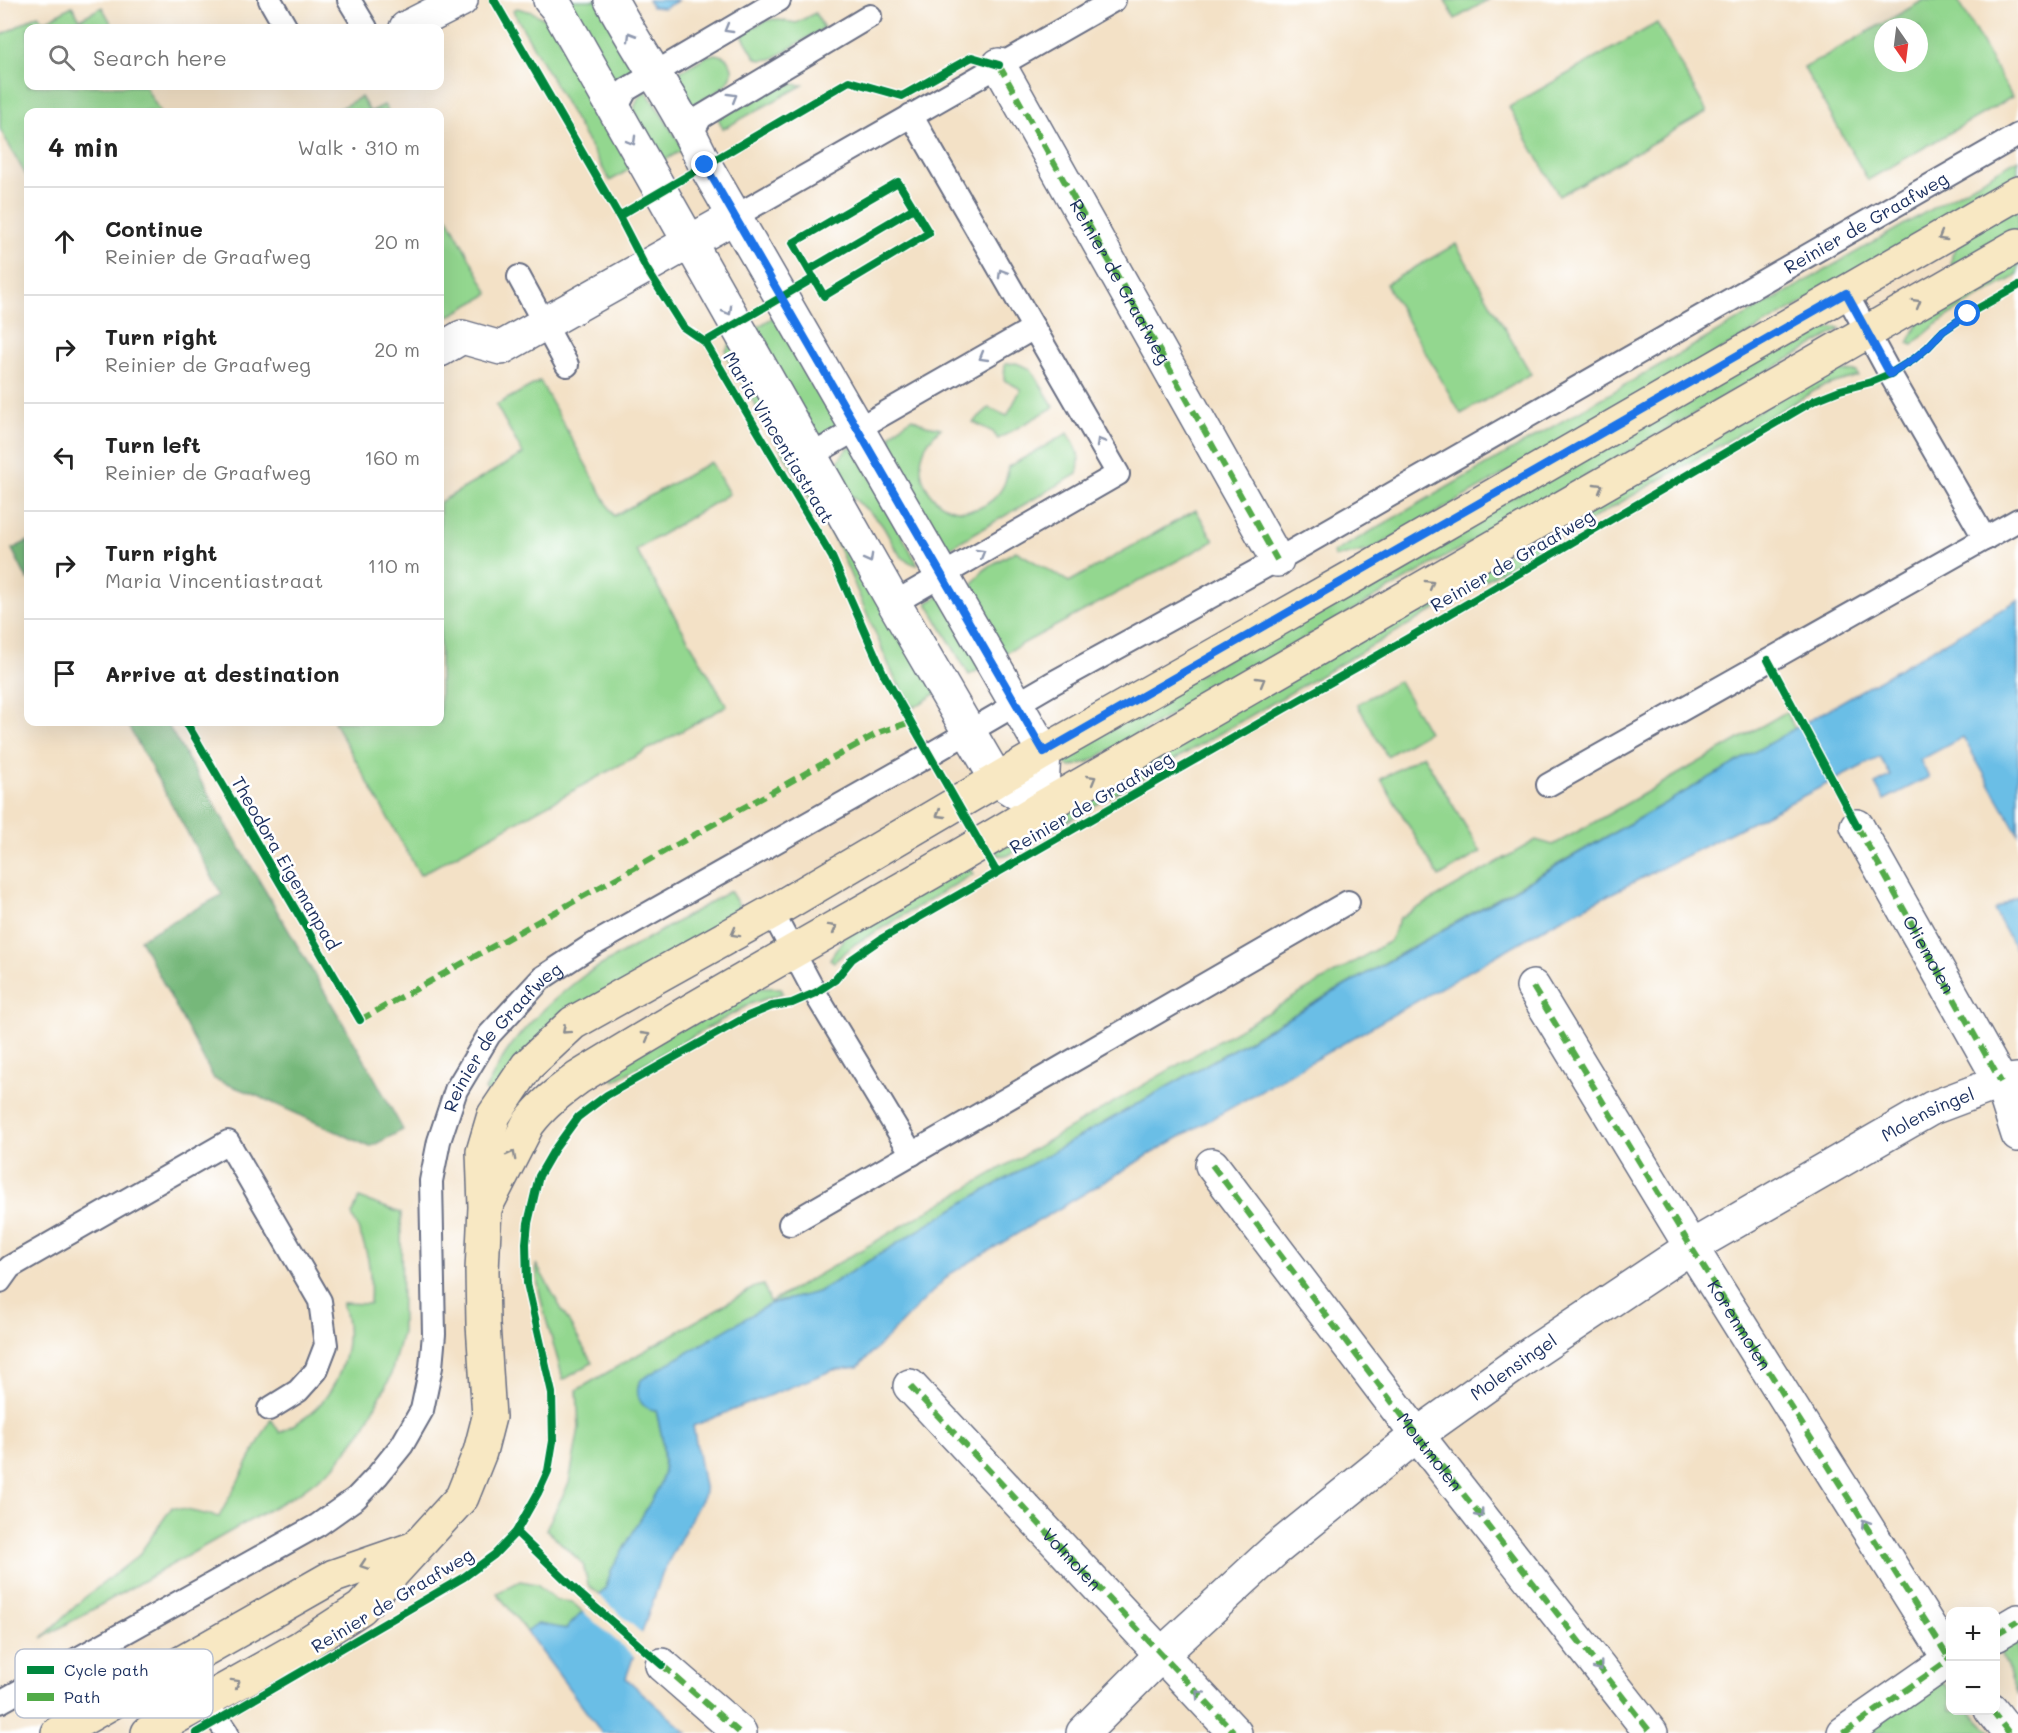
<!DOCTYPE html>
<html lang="en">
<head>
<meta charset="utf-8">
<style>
  body { margin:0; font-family:Mali,sans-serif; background:#f2f2f2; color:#222 }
  .controls { position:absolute; right:18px; bottom:18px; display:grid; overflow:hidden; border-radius:12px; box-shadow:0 6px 24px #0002 }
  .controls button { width:54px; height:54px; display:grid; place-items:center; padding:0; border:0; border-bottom:2px solid #e0e0e0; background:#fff; color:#222; font:30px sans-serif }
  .compass { position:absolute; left:1874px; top:18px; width:54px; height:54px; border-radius:50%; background:#fff; box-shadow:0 6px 24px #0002; rotate:166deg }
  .stop { position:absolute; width:18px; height:18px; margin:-14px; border:4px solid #1a73e8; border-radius:50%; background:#fff }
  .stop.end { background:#1a73e8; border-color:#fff; box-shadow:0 2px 6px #0008 }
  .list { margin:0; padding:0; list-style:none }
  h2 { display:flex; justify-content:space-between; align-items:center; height:78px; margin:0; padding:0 24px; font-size:26px }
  h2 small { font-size:20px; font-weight:400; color:#767676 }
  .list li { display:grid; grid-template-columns:39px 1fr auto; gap:18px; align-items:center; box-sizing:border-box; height:108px; padding:0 24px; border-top:2px solid #e0e0e0 }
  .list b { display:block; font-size:22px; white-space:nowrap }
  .list p { margin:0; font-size:20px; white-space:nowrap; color:#767676 }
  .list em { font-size:20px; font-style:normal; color:#767676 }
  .icon { flex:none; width:33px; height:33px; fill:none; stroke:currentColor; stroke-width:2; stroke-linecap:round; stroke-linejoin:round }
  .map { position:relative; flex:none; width:2018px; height:1733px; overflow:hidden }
  .search { position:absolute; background:#fff; box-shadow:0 6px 24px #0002; left:24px; top:24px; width:420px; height:66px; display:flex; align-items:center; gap:15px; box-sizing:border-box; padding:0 21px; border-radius:12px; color:#767676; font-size:22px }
  .panel { position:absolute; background:#fff; box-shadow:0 6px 24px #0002; left:24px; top:108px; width:420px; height:618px; border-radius:12px }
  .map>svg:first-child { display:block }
</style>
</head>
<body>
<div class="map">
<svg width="2018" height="1733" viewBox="0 0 2018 1733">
  <rect width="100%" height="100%" fill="#fff"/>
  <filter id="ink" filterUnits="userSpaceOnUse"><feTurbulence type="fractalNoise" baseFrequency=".0167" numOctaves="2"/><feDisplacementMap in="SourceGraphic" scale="12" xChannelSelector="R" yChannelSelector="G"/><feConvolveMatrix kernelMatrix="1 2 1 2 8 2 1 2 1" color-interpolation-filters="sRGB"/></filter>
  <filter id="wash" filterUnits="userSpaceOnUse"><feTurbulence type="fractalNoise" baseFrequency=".008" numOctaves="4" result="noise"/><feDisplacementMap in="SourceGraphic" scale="24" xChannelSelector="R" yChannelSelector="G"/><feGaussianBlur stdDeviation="1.35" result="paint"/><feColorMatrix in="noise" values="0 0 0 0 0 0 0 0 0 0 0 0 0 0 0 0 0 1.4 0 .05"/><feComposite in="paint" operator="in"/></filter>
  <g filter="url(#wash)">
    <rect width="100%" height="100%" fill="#f3e1c6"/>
    <g fill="#93d78f" stroke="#578376" stroke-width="1.5" fill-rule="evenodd">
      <polygon points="568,0 598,0 638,70 613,85"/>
      <polygon points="1445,0 1488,0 1455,19"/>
      <path d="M 1924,0 L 1958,0 L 2012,97 L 1868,180 L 1804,68 ZM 1883,27 L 1919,27 L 1919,63 L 1883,63 Z"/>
      <polygon points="72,6 80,19 102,7 114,28 28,28 28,86 145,86 160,112 28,112 28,179 0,129 0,36 38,15 44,22"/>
      <polygon points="517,8 532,12 550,22 635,166 610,181 513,11"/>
      <polygon points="815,13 824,28 772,59 760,60 755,57 742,35 743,33 765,21 774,19 796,23"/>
      <polygon points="1657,23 1707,112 1559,196 1509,107"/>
      <path d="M 715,54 C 721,55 727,57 730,63 C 742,85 701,100 685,109 L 667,79 L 707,56 Z"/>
      <polygon points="774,83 803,85 723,129 717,116"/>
      <path d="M 646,91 L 684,149 L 658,164 L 634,110 C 636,101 638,96 646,91 Z"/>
      <polygon points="361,97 370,112 384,105 389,112 333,112"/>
      <polygon points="2018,159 2018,180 1371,550 1335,557 1333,553"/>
      <polygon points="2018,202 2018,235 1951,265 1952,254 1958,245"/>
      <polygon points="440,203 489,294 444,319 440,310"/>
      <polygon points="1456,244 1531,374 1461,414 1386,284"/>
      <path d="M 2018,257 L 2018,275 C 1981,296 1943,315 1913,345 L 1908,343 L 1921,318 Z"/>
      <polygon points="778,314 842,424 817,439 753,330"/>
      <polygon points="1837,327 1841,329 1089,762 1070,767 1065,764 1063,752 1799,335 1817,329"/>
      <polygon points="731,342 937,693 913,708 894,677 838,546 727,357 726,351"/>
      <polygon points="1016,363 1031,369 1054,407 998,439 993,432 973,422 989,408 1007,416 1021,389 1004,380 1005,364"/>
      <polygon points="1830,370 1857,372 1858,376 1821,387 1007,856 998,855 993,846"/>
      <polygon points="540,381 614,516 711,462 729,494 636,550 727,706 420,875 334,722 440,722 440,502 523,454 496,405"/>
      <path d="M 912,418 L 926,425 L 941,428 C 935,434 927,441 924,450 C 914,475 930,506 958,510 C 985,514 1007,492 1008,467 L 1068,433 C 1077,449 1082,455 1077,474 L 944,551 L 890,455 L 891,435 L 898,428 Z"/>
      <path d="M 854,447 L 918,565 C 912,564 907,561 902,557 C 893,548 889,535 882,525 C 870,508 846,498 838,477 C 834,465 840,456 848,448 Z"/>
      <path d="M 1196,510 L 1214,541 L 1000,656 L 969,598 C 973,570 994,564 1016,551 L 1069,582 Z"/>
      <polygon points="940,595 982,668 969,675 927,603"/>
      <polygon points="1399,681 1428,732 1387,756 1357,704"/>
      <polygon points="1786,712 1795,729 968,1200 818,1292 770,1304 656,1410 662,1437 664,1472 659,1487 612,1569 605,1589 600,1595 588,1585 583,1564 546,1529 569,1483 579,1428 577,1390 755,1287 764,1285 770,1303 1390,941 1400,918 1536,840 1553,845 1586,827"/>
      <polygon points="1423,755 1481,852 1439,877 1381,779"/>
      <polygon points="966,861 973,874 855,944 834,962 830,959 845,936"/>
      <path d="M 730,891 L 743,912 L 491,1094 L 485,1090 C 492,1078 498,1065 506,1053 C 527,1022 556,997 586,974 Z"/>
      <polygon points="754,988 781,988 783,993 750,1004 614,1081 606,1068"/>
      <path d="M 359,1198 L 401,1213 L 402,1332 L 390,1378 L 364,1428 L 334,1467 L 300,1492 L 42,1638 L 83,1599 L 138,1556 L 172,1507 L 219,1517 L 271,1419 L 280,1433 C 290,1426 302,1421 311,1413 C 341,1387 356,1341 342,1303 L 370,1304 C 372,1267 368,1249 352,1215 Z"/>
      <path d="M 536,1264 L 592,1363 L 563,1380 C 554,1341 538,1304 536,1264 Z"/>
      <polygon points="520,1581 537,1584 555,1600 572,1602 583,1612 566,1629 538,1624 527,1632 497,1593"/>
      <polygon points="2018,1635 2018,1695 1999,1647"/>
      <polygon points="1940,1679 1950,1690 1950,1710 1970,1711 1992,1733 1862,1733"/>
    </g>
    <g fill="#76b87a" stroke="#48746c" stroke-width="1.5">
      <polygon points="28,541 28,581 12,549"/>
      <polygon points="126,722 166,722 367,1064 403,1130 370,1147 260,1097 214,1079 140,939 222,895"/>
    </g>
    <g fill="#6abee6" stroke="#4276a2" stroke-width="1.5">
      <polygon points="648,0 679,0 664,8 652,7"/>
      <path d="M 2018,600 L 2018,834 L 1963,737 L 1920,760 L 1929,777 L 1884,800 L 1875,784 L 1891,776 L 1880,757 L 1555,922 L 1152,1153 L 950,1274 L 858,1367 L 833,1370 L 693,1426 L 705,1492 L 663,1572 L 626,1678 L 687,1733 L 602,1733 L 527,1632 L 538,1624 L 566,1629 L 605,1589 L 612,1569 L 659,1487 L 664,1472 L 664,1459 L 662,1437 L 656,1410 C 639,1410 633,1391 642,1379 L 770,1304 L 818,1292 L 968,1200 L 1544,873 Z"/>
      <polygon points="2018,896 2018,954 1994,910"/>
    </g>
    <polygon fill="#f3e1c6" points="597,1594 644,1635 636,1658 581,1610"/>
  </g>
  <g filter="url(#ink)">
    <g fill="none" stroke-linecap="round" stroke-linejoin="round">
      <defs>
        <g id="lane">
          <polyline points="270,0 286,28"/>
          <polyline points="349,0 366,28"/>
          <polyline points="615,111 626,90 779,0"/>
          <polyline points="691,135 701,117 870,16"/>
          <polyline points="734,217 1114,0"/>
          <polyline points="519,277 567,365"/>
          <polyline points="1846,293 1890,374 1985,539"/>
          <polyline points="810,456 1034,328"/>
          <polyline points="894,603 1118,474 911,115"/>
          <polyline points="1548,785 2018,520"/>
          <polyline points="772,912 815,993 912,1154"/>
          <polyline points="790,1224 1348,902"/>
          <polyline points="0,1281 10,1267 228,1142 320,1301 326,1345 316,1371 298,1391 269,1409"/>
          <polyline points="180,1664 227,1733"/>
          <path id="s1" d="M 0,1702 L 318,1525 L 356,1498 L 377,1476 L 402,1445 L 422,1410 L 431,1367 L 434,1334 L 431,1181 L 439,1141 L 456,1090 L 489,1035 L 542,978 L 591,946 L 929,755 L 1051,684 L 1277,560 L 2018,135"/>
        </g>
        <g id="street">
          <path d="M 550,0 L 557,8 L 894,603 L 997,780 L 1041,808 L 1044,752 L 705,165 C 679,107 641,56 611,0"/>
          <polyline points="406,28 461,0"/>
          <path id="s2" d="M 999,65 L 1277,560"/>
          <polyline points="440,350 462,337 501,348 734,217"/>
          <polyline points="1857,826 2001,1082 2018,1135"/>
          <polyline points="1533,987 1691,1247 1950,1660"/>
          <polyline points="1212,1165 1417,1435 1651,1733"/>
          <polyline points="910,1386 1235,1733"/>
          <polyline points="1996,1634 2018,1621"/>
          <polyline points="662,1665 740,1733"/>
          <polyline points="1991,1710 2009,1733"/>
          <path id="s3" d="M 1083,1733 L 1162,1654 L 1275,1550 L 1417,1435 L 1532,1353 L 1691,1247 L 1932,1108 L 2001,1082 L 2018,1080"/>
          <polyline points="1844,1733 1950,1659"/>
        </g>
        <g id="secondary">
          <path d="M 486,1206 L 528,1124 C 542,1105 559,1092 578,1078 C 730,984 888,900 1041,808 L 2018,245"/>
          <polyline points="58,1733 334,1576 415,1548"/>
          <polyline points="148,1733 298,1649 361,1608 462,1497 480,1452 489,1417 483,1324 482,1271 485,1207 483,1152 494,1115 527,1066 573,1023 772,912 1044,752 1354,576 2018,193"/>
        </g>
      </defs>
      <use href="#lane" stroke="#676d82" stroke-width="26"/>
      <use href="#street" stroke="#676d82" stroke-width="36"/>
      <use href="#secondary" stroke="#676d82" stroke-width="36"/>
      <use href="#lane" stroke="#fff" stroke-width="22"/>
      <use href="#street" stroke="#fff" stroke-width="33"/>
      <use href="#secondary" stroke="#f8e8c3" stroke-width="33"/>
      <g stroke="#52ab49" stroke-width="6" stroke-dasharray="12 6" stroke-linecap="butt">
        <polyline points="999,65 1277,560"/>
        <path id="s4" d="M 1857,826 L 2001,1082"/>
        <path id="s5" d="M 1533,987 L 1691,1247 L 1950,1660"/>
        <polyline points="360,1020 880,732 911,722"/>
        <path id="s6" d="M 1212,1165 L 1417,1435 L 1651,1733"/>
        <path id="s7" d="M 910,1386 L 1235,1733"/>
        <polyline points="1996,1634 2018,1621"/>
        <polyline points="662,1665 740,1733"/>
        <polyline points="1991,1710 2009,1733"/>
        <polyline points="1844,1733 1950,1659"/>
      </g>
      <defs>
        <g id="cycleway">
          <polyline points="494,0 619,216 646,268 683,327 705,342 832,557 884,675 997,873"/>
          <polygon points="898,182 929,233 824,296 793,243"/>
          <polyline points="619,216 849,81 902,96 972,57 999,65"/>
          <polyline points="809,270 914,208"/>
          <polyline points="705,342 814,278"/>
          <polyline points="1768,660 1857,826"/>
          <polyline points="186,722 360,1020"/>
          <polyline points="516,1532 580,1594 662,1665"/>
          <polyline points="196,1733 464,1577 494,1555 516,1532 538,1493 548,1471 553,1441 552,1393 527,1283 526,1243 528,1223 539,1176 554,1150 578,1117 607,1095 748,1016 772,1006 792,1003 815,993 835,980 852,959 881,939 1424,629 1815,400 1840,390 1871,382 1890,374 1914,359 1928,347 1943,331 1968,314 2018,286"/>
        </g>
      </defs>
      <use href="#cycleway" stroke="#fff" stroke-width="11"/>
      <use href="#cycleway" stroke="#00873e" stroke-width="8"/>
    </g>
    <defs><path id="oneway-chevron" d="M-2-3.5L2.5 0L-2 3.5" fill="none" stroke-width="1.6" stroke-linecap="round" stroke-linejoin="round" transform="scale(1.5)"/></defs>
    <g stroke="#8d97ae">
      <use href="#oneway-chevron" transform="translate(728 29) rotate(150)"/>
      <use href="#oneway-chevron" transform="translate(631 36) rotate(-121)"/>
      <use href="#oneway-chevron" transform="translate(733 97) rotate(-31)"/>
      <use href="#oneway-chevron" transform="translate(632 141) rotate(60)"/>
      <use href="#oneway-chevron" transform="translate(1002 273) rotate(-120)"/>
      <use href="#oneway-chevron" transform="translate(728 311) rotate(60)"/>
      <use href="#oneway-chevron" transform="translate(983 357) rotate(150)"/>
      <use href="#oneway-chevron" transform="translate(1100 442) rotate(-120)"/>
      <use href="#oneway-chevron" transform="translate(981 553) rotate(-30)"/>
      <use href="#oneway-chevron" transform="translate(869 559) rotate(61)"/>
      <use href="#oneway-chevron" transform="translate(1480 1514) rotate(51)"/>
      <use href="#oneway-chevron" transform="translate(1865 1523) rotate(-122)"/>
      <use href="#oneway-chevron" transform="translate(1599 1667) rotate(52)"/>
      <use href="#oneway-chevron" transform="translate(1199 1694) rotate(-133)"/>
    </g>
    <g stroke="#8a8c90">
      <use href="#oneway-chevron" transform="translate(1942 237) rotate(150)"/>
      <use href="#oneway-chevron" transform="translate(1917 303) rotate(-30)"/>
      <use href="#oneway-chevron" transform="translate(1599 487) rotate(-30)"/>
      <use href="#oneway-chevron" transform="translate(1430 584) rotate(-30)"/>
      <use href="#oneway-chevron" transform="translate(1261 681) rotate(-30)"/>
      <use href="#oneway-chevron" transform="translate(1092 779) rotate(-30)"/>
      <use href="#oneway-chevron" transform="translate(940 814) rotate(150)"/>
      <use href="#oneway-chevron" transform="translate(833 928) rotate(-29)"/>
      <use href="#oneway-chevron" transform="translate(735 933) rotate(151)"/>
      <use href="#oneway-chevron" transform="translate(566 1030) rotate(138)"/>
      <use href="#oneway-chevron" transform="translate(646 1036) rotate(-30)"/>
      <use href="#oneway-chevron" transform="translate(512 1155) rotate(-62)"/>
      <use href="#oneway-chevron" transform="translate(364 1565) rotate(161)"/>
      <use href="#oneway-chevron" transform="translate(236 1683) rotate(-29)"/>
    </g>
  </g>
  <g fill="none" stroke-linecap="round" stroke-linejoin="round" filter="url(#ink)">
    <polyline stroke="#1a73e8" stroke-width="8" points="705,165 1044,752 1846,293 1890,374 1914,359 1928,347 1943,331 1968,314"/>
  </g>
  <g text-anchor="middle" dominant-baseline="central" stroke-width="5" stroke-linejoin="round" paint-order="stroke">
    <g font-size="18" fill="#1b2f5e" stroke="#fff">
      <text stroke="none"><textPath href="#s1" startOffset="2512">Reinier de Graafweg</textPath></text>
      <text stroke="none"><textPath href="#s2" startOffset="248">Reinier de Graafweg</textPath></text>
      <text transform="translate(779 437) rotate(59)">Maria Vincentiastraat</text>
      <text transform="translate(1512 560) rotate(-30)">Reinier de Graafweg</text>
      <text transform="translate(1091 802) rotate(-30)">Reinier de Graafweg</text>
      <text transform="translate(286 863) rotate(60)">Theodora Eigemanpad</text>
      <text stroke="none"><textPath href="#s4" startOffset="147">Oliemolen</textPath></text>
      <text stroke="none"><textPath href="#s1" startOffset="916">Reinier de Graafweg</textPath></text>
      <text stroke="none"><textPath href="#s3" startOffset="1052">Molensingel</textPath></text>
      <text stroke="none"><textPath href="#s5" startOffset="396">Korenmolen</textPath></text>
      <text stroke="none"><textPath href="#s3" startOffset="566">Molensingel</textPath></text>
      <text stroke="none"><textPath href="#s6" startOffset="360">Moutmolen</textPath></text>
      <text stroke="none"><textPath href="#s7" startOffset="237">Volmolen</textPath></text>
      <text transform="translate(392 1600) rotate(-31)">Reinier de Graafweg</text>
    </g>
  </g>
  <rect x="15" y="1649" width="198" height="69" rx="9" fill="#fff" stroke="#bbc1cf" stroke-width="1.5"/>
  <rect x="27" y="1666" width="27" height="8" fill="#00873e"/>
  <rect x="27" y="1693" width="27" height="8" fill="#52ab49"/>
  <g font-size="16" fill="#1b2f5e">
    <text x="64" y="1676">Cycle path</text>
    <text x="64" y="1703">Path</text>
  </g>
</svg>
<div class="controls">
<button>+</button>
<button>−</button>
</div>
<svg class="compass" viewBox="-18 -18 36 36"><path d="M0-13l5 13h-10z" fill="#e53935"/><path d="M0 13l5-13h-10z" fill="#767676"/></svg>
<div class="stop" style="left:1968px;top:314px"></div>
<div class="stop end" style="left:705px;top:165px"></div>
<div class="search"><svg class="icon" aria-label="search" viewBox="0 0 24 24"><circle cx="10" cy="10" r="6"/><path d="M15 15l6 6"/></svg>Search here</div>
<section class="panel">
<h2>4 min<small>Walk · 310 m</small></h2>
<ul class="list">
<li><svg class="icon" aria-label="ahead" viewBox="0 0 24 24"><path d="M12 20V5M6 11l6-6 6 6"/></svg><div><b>Continue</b><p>Reinier de Graafweg</p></div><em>20 m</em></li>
<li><svg class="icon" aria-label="right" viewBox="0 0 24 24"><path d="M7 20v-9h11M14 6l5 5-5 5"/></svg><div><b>Turn right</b><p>Reinier de Graafweg</p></div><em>20 m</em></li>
<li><svg class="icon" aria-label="left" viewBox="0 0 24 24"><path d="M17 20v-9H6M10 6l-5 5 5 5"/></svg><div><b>Turn left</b><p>Reinier de Graafweg</p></div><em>160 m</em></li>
<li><svg class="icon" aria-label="right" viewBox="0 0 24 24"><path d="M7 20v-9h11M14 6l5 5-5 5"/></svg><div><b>Turn right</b><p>Maria Vincentiastraat</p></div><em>110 m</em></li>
<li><svg class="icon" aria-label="arrive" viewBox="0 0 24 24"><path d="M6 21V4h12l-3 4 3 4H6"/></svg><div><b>Arrive at destination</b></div></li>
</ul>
</section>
</div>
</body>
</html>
